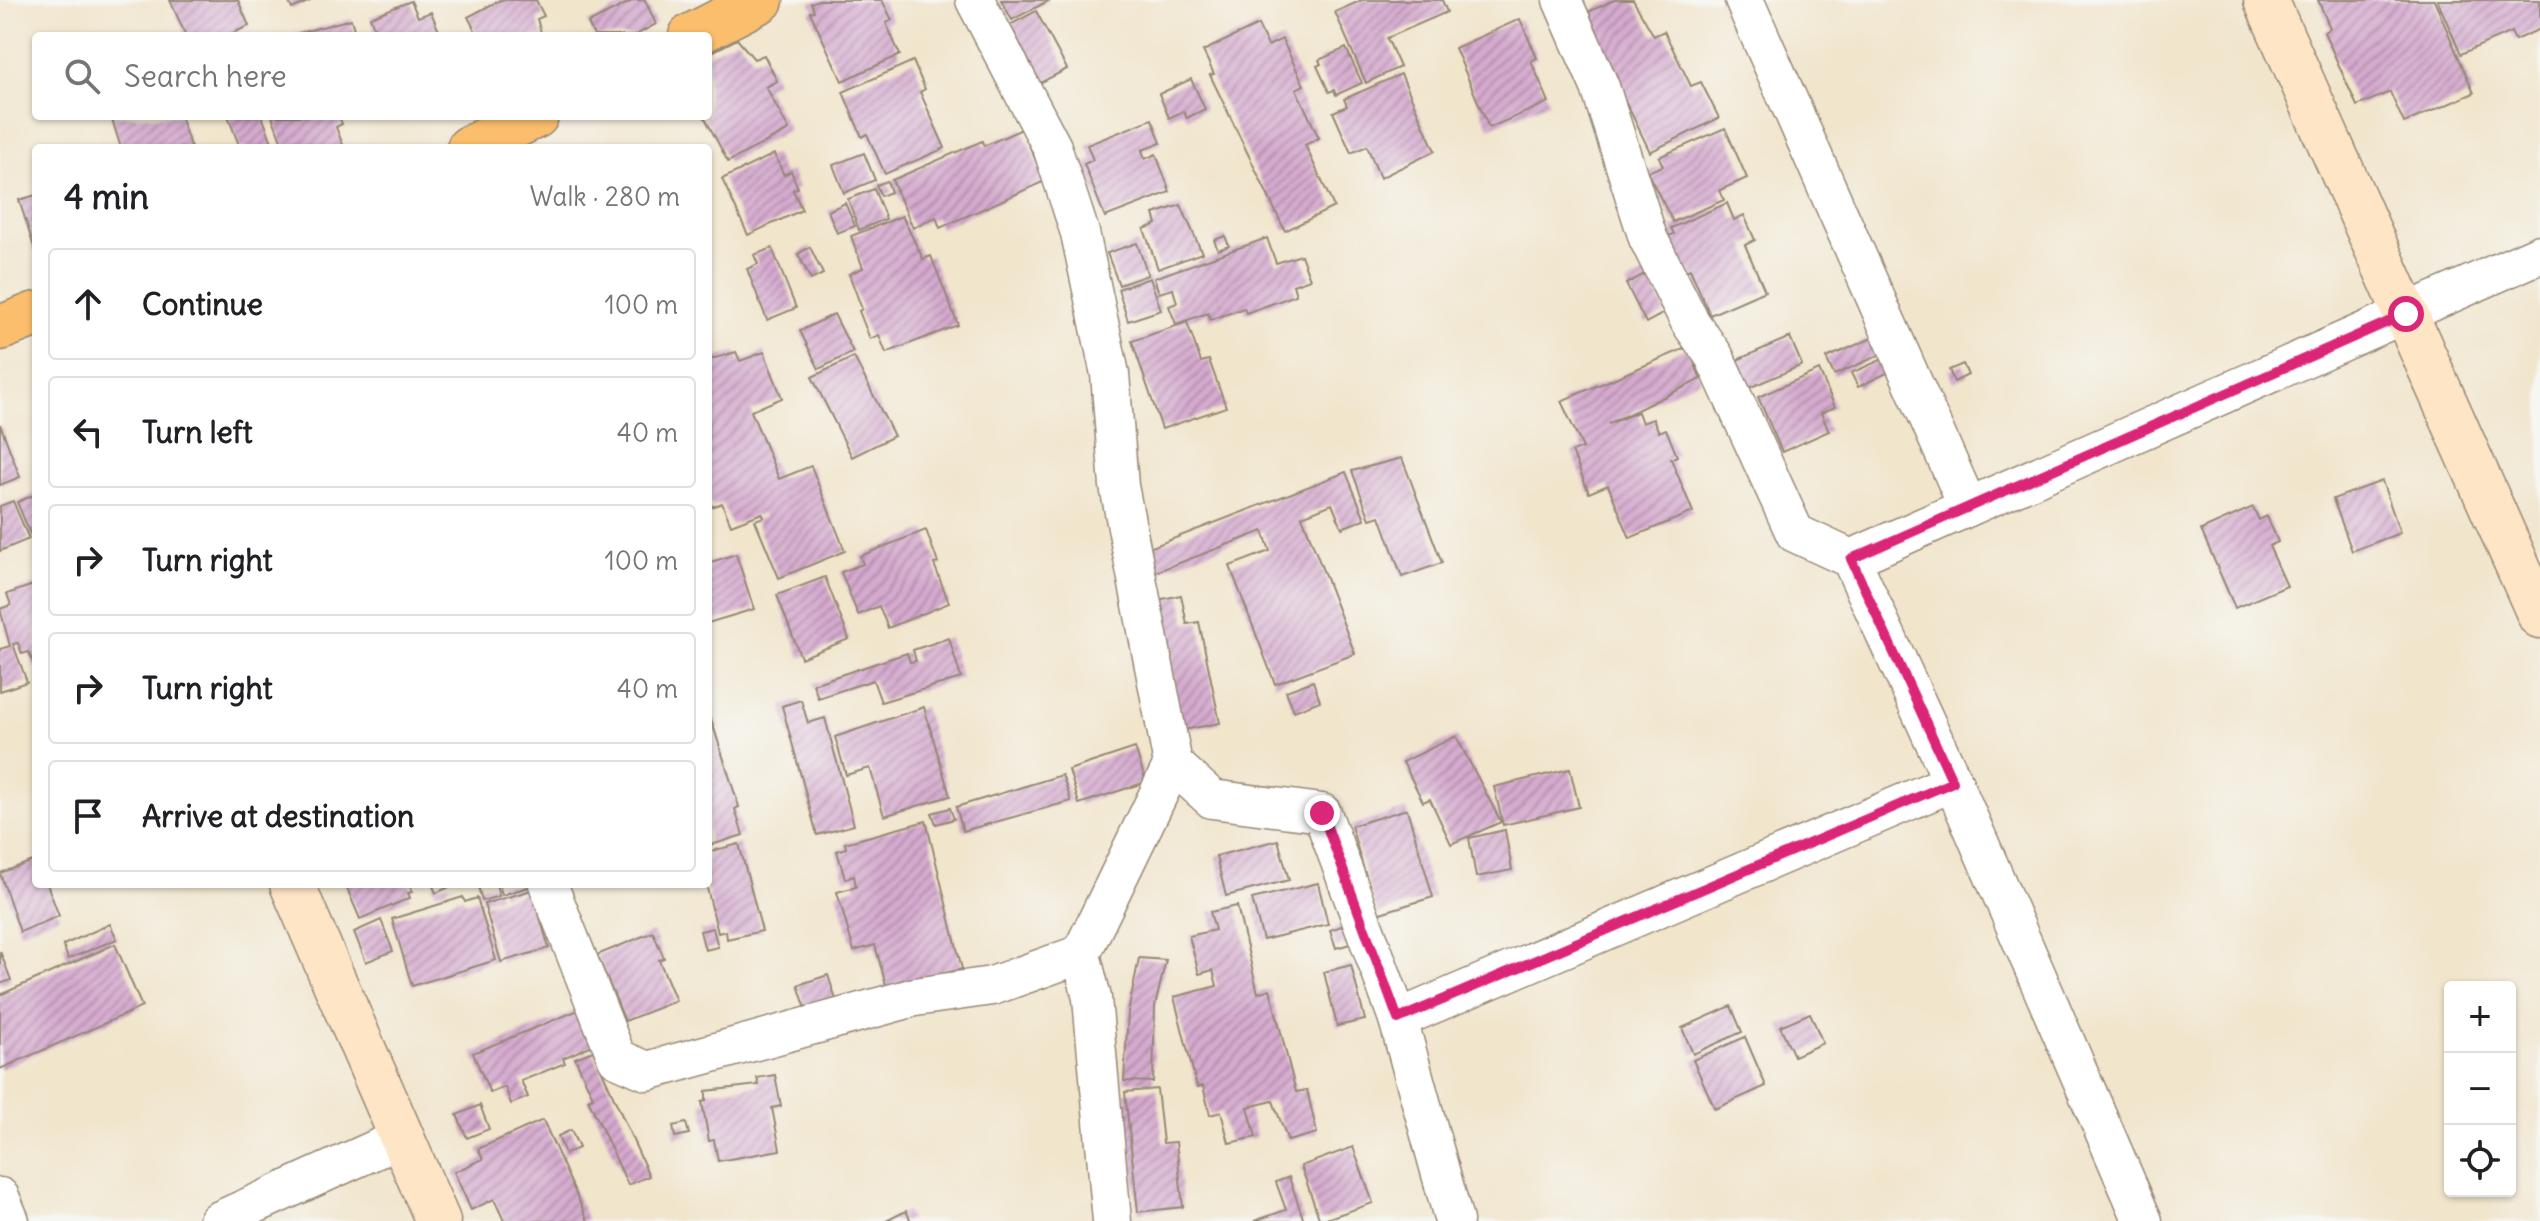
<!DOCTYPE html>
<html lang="en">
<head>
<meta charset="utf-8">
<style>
  body { margin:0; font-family:Delius,sans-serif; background:#f6f6f6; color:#202124 }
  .controls { position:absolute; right:24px; bottom:24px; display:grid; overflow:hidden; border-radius:8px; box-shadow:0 2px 6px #0004 }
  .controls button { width:72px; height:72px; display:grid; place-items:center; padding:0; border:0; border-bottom:2px solid #e0e0e0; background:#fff; color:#202124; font:40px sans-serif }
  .stop { position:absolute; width:24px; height:24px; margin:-18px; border:6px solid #db2777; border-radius:50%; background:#fff }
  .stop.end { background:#db2777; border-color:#fff; box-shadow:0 2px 8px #0008 }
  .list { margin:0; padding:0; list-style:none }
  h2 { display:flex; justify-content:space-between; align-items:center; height:104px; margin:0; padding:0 32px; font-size:34px }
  h2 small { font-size:26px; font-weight:400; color:#757577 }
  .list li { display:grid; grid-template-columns:52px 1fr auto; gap:24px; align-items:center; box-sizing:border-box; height:112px; margin:0 16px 16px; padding:0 16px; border:2px solid #e0e0e0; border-radius:8px }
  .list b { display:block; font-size:30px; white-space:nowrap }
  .list em { font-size:26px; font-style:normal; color:#757577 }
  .icon { flex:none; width:44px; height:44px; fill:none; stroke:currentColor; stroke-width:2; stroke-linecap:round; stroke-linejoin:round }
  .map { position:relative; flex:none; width:2540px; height:1221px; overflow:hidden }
  .search { position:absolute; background:#fff; box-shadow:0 2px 6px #0004; left:32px; top:32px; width:680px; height:88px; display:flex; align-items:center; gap:20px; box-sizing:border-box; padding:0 28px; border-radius:8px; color:#757577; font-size:30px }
  .panel { position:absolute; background:#fff; box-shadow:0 2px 6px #0004; left:32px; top:144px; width:680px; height:744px; border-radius:8px }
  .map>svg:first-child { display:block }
</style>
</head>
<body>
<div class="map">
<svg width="2540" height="1221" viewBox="0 0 2540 1221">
  <defs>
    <pattern id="building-hatch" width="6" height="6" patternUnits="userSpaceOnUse" patternTransform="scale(2)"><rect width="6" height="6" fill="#d5aacf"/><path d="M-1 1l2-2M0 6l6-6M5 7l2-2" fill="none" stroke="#ae8ba7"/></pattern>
  </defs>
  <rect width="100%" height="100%" fill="#f6f6f2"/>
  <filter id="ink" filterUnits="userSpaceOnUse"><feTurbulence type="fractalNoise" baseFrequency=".0125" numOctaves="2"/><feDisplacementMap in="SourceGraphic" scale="16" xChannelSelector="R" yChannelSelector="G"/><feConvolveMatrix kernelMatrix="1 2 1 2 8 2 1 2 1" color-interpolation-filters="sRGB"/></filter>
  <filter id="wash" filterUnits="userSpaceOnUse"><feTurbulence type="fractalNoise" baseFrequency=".006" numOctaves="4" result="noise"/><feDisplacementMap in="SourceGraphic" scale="32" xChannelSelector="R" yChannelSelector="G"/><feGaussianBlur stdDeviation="1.8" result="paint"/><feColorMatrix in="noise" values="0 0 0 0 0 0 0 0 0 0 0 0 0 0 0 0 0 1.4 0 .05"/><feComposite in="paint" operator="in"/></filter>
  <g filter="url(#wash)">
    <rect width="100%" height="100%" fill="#f1e5cc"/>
    <g id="blocks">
      <g fill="url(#building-hatch)">
        <polygon points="170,0 238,0 249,26 226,36 186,36"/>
        <polygon points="288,0 312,0 292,9"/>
        <polygon points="500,0 536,0 544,16 537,19 542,36 478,36 468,17"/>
        <polygon points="634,0 645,0 656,24 634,36 594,36 588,23"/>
        <polygon points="818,0 882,0 892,20 886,23 900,55 842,81 810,12 814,11 811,3"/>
        <polygon points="1001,0 1050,0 1012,20"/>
        <polygon points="1362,0 1442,0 1447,12 1387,38 1400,67 1366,83 1335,12"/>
        <polygon points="1614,0 1633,0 1654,36 1664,31 1691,86 1701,82 1719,118 1650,152 1591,30 1595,28 1588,12"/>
        <polygon points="2318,0 2434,0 2474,93 2404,123 2390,92 2357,106 2324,32 2330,28"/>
        <polygon points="2437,0 2540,0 2540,29 2515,40 2511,32 2461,54"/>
        <polygon points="411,1 418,17 431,12 441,36 372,36 371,32 375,31 370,17"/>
        <polygon points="1036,11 1067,69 1040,83 1010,25"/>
        <polygon points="351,19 356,36 292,36 292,35"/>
        <polygon points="1520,19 1537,58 1531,61 1549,102 1489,128 1455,48"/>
        <polygon points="1258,25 1268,46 1282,39 1304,85 1296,89 1319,138 1305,145 1334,207 1285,231 1210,75 1214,74 1203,51"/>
        <polygon points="737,39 754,59 764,55 777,81 766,87 789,130 728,162 704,116 708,116 708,54"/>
        <polygon points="1346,48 1362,83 1336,95 1334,90 1329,92 1317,66 1321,64 1319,60"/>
        <polygon points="913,61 925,89 920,92 945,148 885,174 867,134 862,137 843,92"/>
        <polygon points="1401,74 1435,151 1380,178 1367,146 1351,153 1333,112 1347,106 1344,99"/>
        <polygon points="1191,79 1205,109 1187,118 1183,111 1169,118 1159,94"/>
        <polygon points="111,116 180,116 191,148 121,148"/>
        <polygon points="228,116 262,116 274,148 240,148"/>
        <polygon points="272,116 339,116 342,124 336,127 344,148 284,148"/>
        <polygon points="1152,119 1161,143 1142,150 1145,159 1156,154 1170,192 1105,217 1084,164 1093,160 1087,145"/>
        <polygon points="1725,128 1747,178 1720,190 1724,200 1673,222 1647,172 1663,166 1659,157"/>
        <polygon points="1022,129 1045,181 940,228 936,217 913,228 892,180 982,141 984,146"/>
        <polygon points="864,153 875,180 844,193 833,165"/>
        <polygon points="774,154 784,175 791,171 798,188 793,190 802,210 748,235 722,179"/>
        <polygon points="887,181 891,192 881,196 876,185"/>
        <polygon points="874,189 886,219 859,230 848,199"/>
        <polygon points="36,195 36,250 35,250 19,200"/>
        <polygon points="845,203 855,226 837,233 828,211"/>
        <polygon points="1727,203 1734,220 1744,215 1755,240 1745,245 1765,291 1710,315 1690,269 1681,273 1665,237 1674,234 1671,228"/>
        <polygon points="1181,205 1202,253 1158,269 1144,229 1157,224 1154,214"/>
        <polygon points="902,216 923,259 931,256 958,325 886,353 879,335 870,339 859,311 862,309 849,274 863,268 851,236"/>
        <polygon points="1225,236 1229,246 1218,250 1214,240"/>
        <polygon points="1267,238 1276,263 1301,255 1310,279 1293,285 1296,295 1246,313 1244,308 1210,320 1208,313 1176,324 1169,306 1177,303 1173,289 1159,293 1154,278"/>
        <polygon points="1137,243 1148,275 1119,285 1107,253"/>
        <polygon points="810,247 823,274 811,280 798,254"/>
        <polygon points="772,248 796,308 767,320 747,269 758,264 754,255"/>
        <polygon points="1646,273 1666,312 1646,323 1626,284"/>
        <polygon points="1150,278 1161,310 1128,321 1118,289"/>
        <polygon points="834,314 853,352 819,369 800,331"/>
        <polygon points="1187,322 1201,362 1209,360 1226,407 1162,429 1132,341"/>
        <polygon points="1790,337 1802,365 1749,388 1737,360"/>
        <polygon points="1872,338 1880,355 1834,375 1826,358"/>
        <polygon points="1688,347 1701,379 1608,424 1638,412 1642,423 1653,419 1659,432 1666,429 1677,456 1671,459 1693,512 1630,538 1608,485 1589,493 1572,452 1583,448 1561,401"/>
        <polygon points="736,352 740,361 764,352 782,398 751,411 779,479 811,466 845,551 779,578 755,520 764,517 762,513 731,525 722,503 712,507 708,496 708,360"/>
        <polygon points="854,357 894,436 852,457 812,377"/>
        <polygon points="1883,359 1889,372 1858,387 1851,373"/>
        <polygon points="1963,364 1968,375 1954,382 1949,370"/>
        <polygon points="1819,370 1835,407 1821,413 1829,431 1782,452 1758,397"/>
        <polygon points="0,424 20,477 0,485"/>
        <polygon points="1402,458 1442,563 1402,577 1380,516 1370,519 1352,471"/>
        <polygon points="1346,472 1365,519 1342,528 1332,504 1302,516 1355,654 1275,684 1230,566 1270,551 1263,531 1153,573 1144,550"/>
        <polygon points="2382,481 2400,533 2352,551 2333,499"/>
        <polygon points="36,494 36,534 31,536 17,502"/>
        <polygon points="13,501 29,539 0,551 0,506"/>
        <polygon points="2253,507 2259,520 2267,516 2278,542 2269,546 2287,586 2235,608 2201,530"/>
        <polygon points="926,530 938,563 934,564 949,603 888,628 879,606 858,615 841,572 863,564 860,556"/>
        <polygon points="736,554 754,609 708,623 708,563"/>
        <polygon points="825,577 849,639 801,658 777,595"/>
        <polygon points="36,584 36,671 29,652 22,654 18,643 13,644 27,682 0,691 0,649 10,646 0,609 11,605 7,594"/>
        <polygon points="1181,595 1187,624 1199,622 1220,723 1183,730 1158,600"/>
        <polygon points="949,638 961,678 881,702 873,680 818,698 813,684 907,653 910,662 916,661 913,650"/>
        <polygon points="1313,681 1320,701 1294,711 1286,691"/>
        <polygon points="801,700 808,723 825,718 854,825 817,835 782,706"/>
        <polygon points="924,707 950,796 884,816 870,768 846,775 835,737"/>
        <polygon points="711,719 739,807 735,809 743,835 708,846 708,720"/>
        <polygon points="1456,736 1501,822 1451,844 1430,799 1423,802 1403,762"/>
        <polygon points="1135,748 1146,782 1079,804 1069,770"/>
        <polygon points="1570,769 1579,807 1503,825 1494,787"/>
        <polygon points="1062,775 1071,801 963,831 956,807"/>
        <polygon points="950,808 954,819 936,824 932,813"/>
        <polygon points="1407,809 1433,897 1377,914 1351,826"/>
        <polygon points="926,821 962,969 887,989 875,945 854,951 837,892 856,887 854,876 845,879 837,851 846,848 845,843"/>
        <polygon points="1505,830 1512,870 1476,877 1469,838"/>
        <polygon points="1278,840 1289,880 1226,896 1216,856"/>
        <polygon points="739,844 762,931 727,939 726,931 718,933 706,884 708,852"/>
        <polygon points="36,860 36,884 47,884 59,916 20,932 0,873"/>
        <polygon points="1318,883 1328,924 1263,940 1252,899"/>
        <polygon points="345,884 409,884 412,892 408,893 410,898 360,919"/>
        <polygon points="432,884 456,884 436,893"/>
        <polygon points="496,884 499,896 482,901 478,886"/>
        <polygon points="499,884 535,884 535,885 502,895"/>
        <polygon points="532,890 549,948 501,962 484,904"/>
        <polygon points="463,897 465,902 477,898 496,960 412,986 392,919"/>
        <polygon points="1237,906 1258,993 1270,989 1296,1092 1307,1090 1317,1133 1288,1141 1273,1101 1248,1107 1256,1137 1229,1143 1221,1112 1210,1115 1203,1086 1197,1087 1174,997 1217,986 1213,970 1199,974 1189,936 1215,930 1210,912"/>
        <polygon points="381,920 393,951 366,962 354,932"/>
        <polygon points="110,924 117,939 68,959 63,945"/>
        <polygon points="1344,925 1350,944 1336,948 1330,930"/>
        <polygon points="713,928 718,947 705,950 700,931"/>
        <polygon points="653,932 664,958 659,960 676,1001 625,1021 597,955"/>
        <polygon points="115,944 142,1007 0,1069 0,995"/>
        <polygon points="0,951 11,980 0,984"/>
        <polygon points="1139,958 1166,960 1155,1006 1153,1082 1124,1081 1128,1013"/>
        <polygon points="1351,965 1365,1020 1337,1026 1324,972"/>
        <polygon points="828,975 837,1003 807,1012 798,985"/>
        <polygon points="1731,1006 1742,1032 1693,1054 1682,1028"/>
        <polygon points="581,1009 595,1044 563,1058 565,1063 521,1081 528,1097 511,1104 505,1087 490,1093 473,1053"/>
        <polygon points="1810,1013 1823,1043 1794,1056 1780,1026"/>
        <polygon points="1745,1037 1766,1086 1715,1109 1693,1060"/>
        <polygon points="593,1051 649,1176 628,1185 588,1099 593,1097 575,1058"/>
        <polygon points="775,1075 781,1106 772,1108 780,1150 718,1161 714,1140 709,1141 702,1102 706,1101 706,1091 759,1085 757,1078"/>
        <polygon points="1157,1089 1163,1143 1176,1142 1183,1207 1138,1212 1125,1092"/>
        <polygon points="480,1105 489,1129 467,1138 457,1115"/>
        <polygon points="543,1120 588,1221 504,1221 494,1199 471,1210 454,1172 483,1159 478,1149"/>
        <polygon points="686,1123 689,1134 675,1137 673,1126"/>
        <polygon points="571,1130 579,1148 565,1154 558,1136"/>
        <polygon points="1353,1147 1373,1203 1320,1221 1301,1166"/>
        <polygon points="1289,1177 1304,1221 1254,1221 1286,1210 1276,1182"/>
        <polygon points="906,1211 911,1221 886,1221"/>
      </g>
    </g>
  </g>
  <g filter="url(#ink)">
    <use href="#blocks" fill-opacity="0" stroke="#968875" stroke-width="2"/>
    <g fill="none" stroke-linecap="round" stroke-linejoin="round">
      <defs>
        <g id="street">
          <polyline points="1562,0 1600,87 1648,238 1690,322 1714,356 1795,533 1851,559 1953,782 2143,1221"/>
          <polyline points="1744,0 1968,507"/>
          <polyline points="1851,559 2540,254"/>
          <polyline points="1173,764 1212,799 1322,813 1398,1019 1454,1221"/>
          <polyline points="548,884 617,1058 647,1071 915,997 992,986 1081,954 1173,764 1119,486 1110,374 1080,233 1052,147 975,0"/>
          <polyline points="1081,954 1092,998 1112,1221"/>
          <polyline points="1398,1019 1953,782"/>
          <polyline points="0,1197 10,1221"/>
          <polyline points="218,1221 401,1138"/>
        </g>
        <g id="secondary">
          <polyline points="2266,0 2540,616"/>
          <polyline points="292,884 438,1221"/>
        </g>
        <g id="primary">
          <polyline points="691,36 761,0"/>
          <polyline points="469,148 536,116"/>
          <polyline points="0,328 36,314"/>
        </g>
      </defs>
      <use href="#street" stroke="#968875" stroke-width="41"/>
      <use href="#secondary" stroke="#968875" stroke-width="47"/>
      <use href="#primary" stroke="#968875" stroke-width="47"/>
      <use href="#street" stroke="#fff" stroke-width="38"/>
      <use href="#secondary" stroke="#fde5c5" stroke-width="44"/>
      <use href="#primary" stroke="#fabe6d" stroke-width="44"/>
    </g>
  </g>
  <g fill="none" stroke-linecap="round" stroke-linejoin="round" filter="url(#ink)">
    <polyline stroke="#db2777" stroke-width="10" points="1322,813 1398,1019 1953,782 1851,559 2406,314"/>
  </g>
</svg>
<div class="controls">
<button>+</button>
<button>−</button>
<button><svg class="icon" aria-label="locate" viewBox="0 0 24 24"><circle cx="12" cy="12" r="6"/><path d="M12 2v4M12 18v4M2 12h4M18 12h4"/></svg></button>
</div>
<div class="stop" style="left:2406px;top:314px"></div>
<div class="stop end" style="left:1322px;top:813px"></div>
<div class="search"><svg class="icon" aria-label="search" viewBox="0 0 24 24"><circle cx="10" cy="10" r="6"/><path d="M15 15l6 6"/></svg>Search here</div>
<section class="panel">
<h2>4 min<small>Walk · 280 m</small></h2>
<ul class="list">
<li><svg class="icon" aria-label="ahead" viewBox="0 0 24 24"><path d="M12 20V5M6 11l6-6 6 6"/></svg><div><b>Continue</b></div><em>100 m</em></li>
<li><svg class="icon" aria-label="left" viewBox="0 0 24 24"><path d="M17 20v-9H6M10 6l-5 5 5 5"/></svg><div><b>Turn left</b></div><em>40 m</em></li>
<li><svg class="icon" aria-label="right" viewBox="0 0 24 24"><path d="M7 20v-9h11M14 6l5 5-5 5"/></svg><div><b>Turn right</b></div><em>100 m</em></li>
<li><svg class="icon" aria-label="right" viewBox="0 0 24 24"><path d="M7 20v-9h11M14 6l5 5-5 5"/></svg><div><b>Turn right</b></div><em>40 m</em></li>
<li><svg class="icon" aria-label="arrive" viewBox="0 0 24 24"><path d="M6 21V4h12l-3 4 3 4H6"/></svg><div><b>Arrive at destination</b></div></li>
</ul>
</section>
</div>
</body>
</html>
